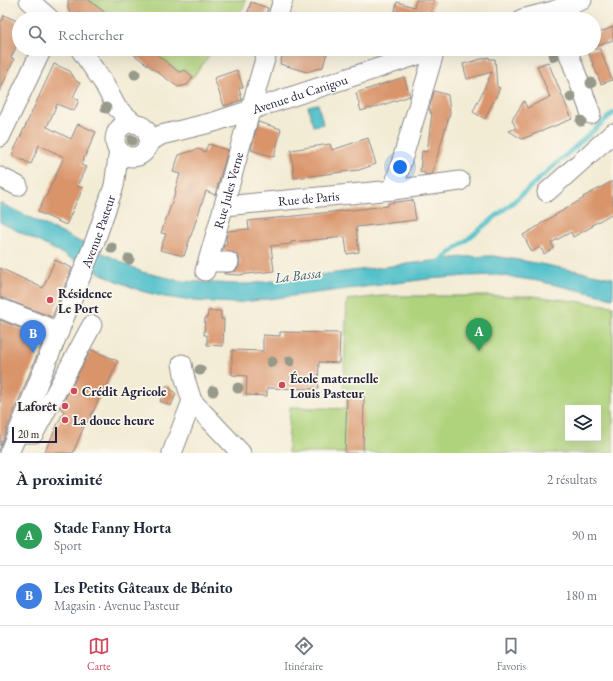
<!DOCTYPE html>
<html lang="fr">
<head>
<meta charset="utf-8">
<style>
  body { margin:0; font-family:"EB Garamond",serif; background:#f2f2f3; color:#1f2937 }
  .controls { position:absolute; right:12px; bottom:12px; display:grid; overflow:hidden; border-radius:0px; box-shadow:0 4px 16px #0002 }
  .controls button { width:36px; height:36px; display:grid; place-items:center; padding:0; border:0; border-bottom:1px solid #e0e1e3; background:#fff; color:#1f2937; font:20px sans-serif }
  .scale { position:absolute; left:12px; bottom:10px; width:45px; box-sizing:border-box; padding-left:4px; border:2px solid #22223b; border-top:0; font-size:11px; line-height:14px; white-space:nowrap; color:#22223b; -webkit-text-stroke:3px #fbf7ec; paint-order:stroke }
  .you { position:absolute; left:400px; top:167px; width:14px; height:14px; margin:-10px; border:3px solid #fff; border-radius:50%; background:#1a73e8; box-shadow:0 0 0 6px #1a73e833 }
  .badge { display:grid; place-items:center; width:26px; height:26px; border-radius:50%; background:#d1495b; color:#fff; font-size:13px; font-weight:700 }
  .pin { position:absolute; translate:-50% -33px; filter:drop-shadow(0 1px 2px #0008) }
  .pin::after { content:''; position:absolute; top:21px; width:14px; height:12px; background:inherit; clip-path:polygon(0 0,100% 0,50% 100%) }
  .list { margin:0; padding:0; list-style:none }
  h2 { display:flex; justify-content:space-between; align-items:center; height:52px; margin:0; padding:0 16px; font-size:17px }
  h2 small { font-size:13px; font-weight:400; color:#747a83 }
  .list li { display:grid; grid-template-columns:26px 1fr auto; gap:12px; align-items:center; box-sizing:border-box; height:60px; padding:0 16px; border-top:1px solid #e0e1e3 }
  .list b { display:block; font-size:15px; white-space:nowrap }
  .list p { margin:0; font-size:13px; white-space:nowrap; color:#747a83 }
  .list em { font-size:13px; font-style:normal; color:#747a83 }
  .icon { flex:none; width:22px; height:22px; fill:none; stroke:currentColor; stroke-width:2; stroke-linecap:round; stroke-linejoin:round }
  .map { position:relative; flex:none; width:613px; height:453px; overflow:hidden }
  .search { position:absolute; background:#fff; box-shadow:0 4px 16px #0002; left:12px; right:12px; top:12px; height:44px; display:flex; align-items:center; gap:10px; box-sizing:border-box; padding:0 14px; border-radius:22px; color:#747a83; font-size:15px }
  .sheet { height:172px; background:#fff }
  nav { display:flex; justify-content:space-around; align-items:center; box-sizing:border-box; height:56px; border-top:1px solid #e0e1e3; background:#fff; font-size:11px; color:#747a83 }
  nav a { display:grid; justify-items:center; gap:2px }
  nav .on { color:#d1495b }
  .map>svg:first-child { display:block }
</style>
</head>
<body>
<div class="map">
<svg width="613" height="453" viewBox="0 0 613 453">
  <rect width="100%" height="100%" fill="#fbf7ec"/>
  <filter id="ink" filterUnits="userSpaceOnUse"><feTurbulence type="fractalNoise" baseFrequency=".025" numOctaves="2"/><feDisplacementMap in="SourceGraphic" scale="8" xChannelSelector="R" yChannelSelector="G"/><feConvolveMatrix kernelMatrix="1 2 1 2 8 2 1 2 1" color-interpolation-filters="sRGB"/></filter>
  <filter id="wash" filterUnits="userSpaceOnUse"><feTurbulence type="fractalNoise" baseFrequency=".012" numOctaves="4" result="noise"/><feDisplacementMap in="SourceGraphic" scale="16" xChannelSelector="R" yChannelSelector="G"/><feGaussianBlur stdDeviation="0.9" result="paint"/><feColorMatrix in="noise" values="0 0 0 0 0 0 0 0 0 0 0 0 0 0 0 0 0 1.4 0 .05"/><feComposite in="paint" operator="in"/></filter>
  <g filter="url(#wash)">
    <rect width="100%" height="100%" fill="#f3ecd5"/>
    <g fill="#afd37c" stroke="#687a5c" fill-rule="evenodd">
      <polygon points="89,0 246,0 244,7 235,19 113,19"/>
      <polygon points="150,49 214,49 193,77 185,70 179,72"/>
      <path d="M 382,296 L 533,296 L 613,306 L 613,453 L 288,453 L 290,407 L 346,409 L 347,396 L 343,396 L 347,300 ZM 568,408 L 598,408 L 598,438 L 568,438 Z"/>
    </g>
    <g fill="#54c1cb" stroke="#3b7283">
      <polygon points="318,104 323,124 313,126 308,106"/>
      <polygon points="0,203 142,272 182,281 234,284 248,284 463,257 493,256 530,262 613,278 613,298 538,281 497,275 467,276 428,279 235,303 194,301 165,297 141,291 110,278 0,222"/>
    </g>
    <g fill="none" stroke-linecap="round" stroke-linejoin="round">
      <polyline stroke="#54c1cb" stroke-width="4.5" points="438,263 511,204 613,113"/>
    </g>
    <g id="blocks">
      <g fill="#d9946a">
        <polygon points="68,0 89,0 113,19 87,19 80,13 71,14 68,9"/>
        <polygon points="416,0 434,0 431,12 445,16 444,19 393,19 397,2 414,7"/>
        <polygon points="251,2 268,8 264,19 246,19"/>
        <polygon points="4,15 19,22 19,40 11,58 14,59 0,91 0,25"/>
        <polygon points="613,27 613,40 594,47 594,35"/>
        <polygon points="126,49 150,49 179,72 185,70 193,77 187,85 178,87"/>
        <polygon points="284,49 328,49 323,67 307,72 280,64"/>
        <polygon points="587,49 600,49 612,80 601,84"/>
        <polygon points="489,57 489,59 495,59 497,87 500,88 485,119 473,112 492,72 467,79 463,64"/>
        <polygon points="548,62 572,119 522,139 509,131 516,128 512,120 524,101 527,108 550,97 537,66"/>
        <polygon points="54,64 70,71 76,81 80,83 73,97 79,100 74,111 57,104 47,127 71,139 78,124 96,132 81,165 86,167 77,186 83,188 66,225 38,212 46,195 47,195 49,190 64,157 39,145 31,164 12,155"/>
        <polygon points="237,70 243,87 239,88 242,100 224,106 214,78"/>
        <polygon points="404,77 410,96 370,109 370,108 361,111 356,93"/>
        <polygon points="434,91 448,95 450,113 432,174 425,175 425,173 420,172 422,151 427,152 432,113 430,113 431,111 429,110"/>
        <polygon points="258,122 281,129 274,157 251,150"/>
        <polygon points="368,138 376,164 359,170 294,178 291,150 330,144 332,150"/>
        <polygon points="208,144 228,150 215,195 206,191 184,256 160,250 166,234 161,233 176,191 175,190 180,174 173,172 179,155 198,149 205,152"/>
        <polygon points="613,181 613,213 592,225 593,226 573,237 571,232 551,243 554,248 544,254 540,247 532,252 523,235 540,225 540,224 584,198 583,197"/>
        <polygon points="413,200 416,220 356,227 359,252 347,254 345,237 291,242 291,244 271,246 274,271 239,275 224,274 224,273 235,271 239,267 240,262 239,257 235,253 222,251 224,245 227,245 226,238 228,231 249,229 248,221 388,206 388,203"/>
        <polygon points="55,260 72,268 52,317 0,297 0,268 43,288"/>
        <polygon points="208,311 221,311 221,319 224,319 223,346 207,345 207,335 204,335 205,318 207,318"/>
        <polygon points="0,320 44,338 0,446"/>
        <polygon points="280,332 340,333 339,363 319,362 318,389 267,388 267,396 246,395 247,376 232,375 232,350 263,351 263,335 280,336"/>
        <polygon points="91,350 118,361 105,391 103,390 87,425 85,424 73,453 44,453 64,411 60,408"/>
        <polygon points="167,385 176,394 171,406 160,401"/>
        <polygon points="347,396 364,397 363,453 345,453"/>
      </g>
    </g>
  </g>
  <g filter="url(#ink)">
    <use href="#blocks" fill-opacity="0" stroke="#8a8788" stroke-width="1"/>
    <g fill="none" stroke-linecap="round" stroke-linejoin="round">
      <defs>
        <g id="minor">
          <polyline points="29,0 50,19"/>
          <polyline points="277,19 283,0"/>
          <polyline points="522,19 553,11 582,0"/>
          <polyline points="80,49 103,82 117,108 134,123"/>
          <polyline points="567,49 591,114"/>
          <circle cx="132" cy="140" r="17"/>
          <polyline points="0,137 42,49"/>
          <path id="s1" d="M 148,143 L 161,135 L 214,122 L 436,49"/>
          <polyline points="0,177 18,186"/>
          <polyline points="393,190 435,50"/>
          <polyline points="547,192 613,133"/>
          <path id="s2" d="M 224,206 L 393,190 L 460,181"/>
          <polyline points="208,262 229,262"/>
          <path id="s3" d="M 205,271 C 227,197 246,123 268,49"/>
          <polyline points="0,308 59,332"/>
          <polyline points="182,364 185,379 192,401 241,453"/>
          <polyline points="18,433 34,433 92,325"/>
          <path id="s4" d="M 9,453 L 24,418 L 95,241 L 114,186 L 119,150"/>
          <polyline points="172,453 192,401"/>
        </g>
      </defs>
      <use href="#minor" stroke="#8a8788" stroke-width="21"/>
      <use href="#minor" stroke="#fff" stroke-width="19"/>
    </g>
    <g fill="#979a8b">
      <circle cx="554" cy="56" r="5.5"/>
      <circle cx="135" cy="74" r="5.5"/>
      <circle cx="591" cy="83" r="5.5"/>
      <circle cx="571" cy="97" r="5.5"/>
      <circle cx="106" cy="108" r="5.5"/>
      <circle cx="581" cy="121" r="5.5"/>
      <circle cx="132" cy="140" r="5.5"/>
      <circle cx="112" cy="248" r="5.5"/>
      <circle cx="129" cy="259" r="5.5"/>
      <circle cx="290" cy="361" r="5.5"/>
      <circle cx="272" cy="362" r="5.5"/>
      <circle cx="200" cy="370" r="5.5"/>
      <circle cx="238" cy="388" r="5.5"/>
      <circle cx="213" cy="391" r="5.5"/>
    </g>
  </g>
  <g fill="#d1495b" stroke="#fbf7ec" stroke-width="1.5">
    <circle cx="50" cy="300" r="4"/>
    <circle cx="282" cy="385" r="4"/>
    <circle cx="74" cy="391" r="4"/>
    <circle cx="65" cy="406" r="4"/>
    <circle cx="65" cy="420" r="4"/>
  </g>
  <g text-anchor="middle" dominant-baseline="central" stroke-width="3.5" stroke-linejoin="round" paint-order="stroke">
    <g font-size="13" fill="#22223b" stroke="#fbf7ec">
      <text stroke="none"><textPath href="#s1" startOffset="160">Avenue du Canigou</textPath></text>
      <text stroke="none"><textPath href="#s3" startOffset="84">Rue Jules Verne</textPath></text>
      <text stroke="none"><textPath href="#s2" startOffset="85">Rue de Paris</textPath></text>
      <text stroke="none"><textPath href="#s4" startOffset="239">Avenue Pasteur</textPath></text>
    </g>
    <g font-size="13" font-weight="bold" fill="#22223b" stroke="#fbf7ec" text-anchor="start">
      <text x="58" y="293">Résidence<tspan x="58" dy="15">Le Port</tspan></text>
      <text x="290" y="378">École maternelle<tspan x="290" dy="15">Louis Pasteur</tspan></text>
      <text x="82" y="391">Crédit Agricole</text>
      <text x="57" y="406" text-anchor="end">Laforêt</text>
      <text x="73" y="420">La douce heure</text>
    </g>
    <g font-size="14" font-style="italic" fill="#345a6d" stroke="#fbf7ec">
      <text transform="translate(298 275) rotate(-7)">La Bassa</text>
    </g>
  </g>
</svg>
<div class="controls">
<button><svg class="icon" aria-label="layers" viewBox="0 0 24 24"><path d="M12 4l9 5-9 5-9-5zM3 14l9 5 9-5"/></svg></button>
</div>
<div class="scale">20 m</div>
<div class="you"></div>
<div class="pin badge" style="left:479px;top:351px;background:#2e9e5b">A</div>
<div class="pin badge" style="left:33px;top:353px;background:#3f7fe0">B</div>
<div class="search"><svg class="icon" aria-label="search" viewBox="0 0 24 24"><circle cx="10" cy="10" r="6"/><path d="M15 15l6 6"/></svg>Rechercher</div>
</div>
<section class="sheet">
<h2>À proximité<small>2 résultats</small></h2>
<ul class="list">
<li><span class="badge" style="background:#2e9e5b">A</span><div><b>Stade Fanny Horta</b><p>Sport</p></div><em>90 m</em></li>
<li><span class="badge" style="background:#3f7fe0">B</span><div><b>Les Petits Gâteaux de Bénito</b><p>Magasin · Avenue Pasteur</p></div><em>180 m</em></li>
</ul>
</section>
<nav>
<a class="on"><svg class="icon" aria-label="map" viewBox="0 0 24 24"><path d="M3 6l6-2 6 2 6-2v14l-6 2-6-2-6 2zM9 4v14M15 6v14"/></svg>Carte</a>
<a><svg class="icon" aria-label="directions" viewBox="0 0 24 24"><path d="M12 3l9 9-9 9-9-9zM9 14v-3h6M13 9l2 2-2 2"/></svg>Itinéraire</a>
<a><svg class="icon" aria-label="saved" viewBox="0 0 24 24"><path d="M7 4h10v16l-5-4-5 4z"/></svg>Favoris</a>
</nav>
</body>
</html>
